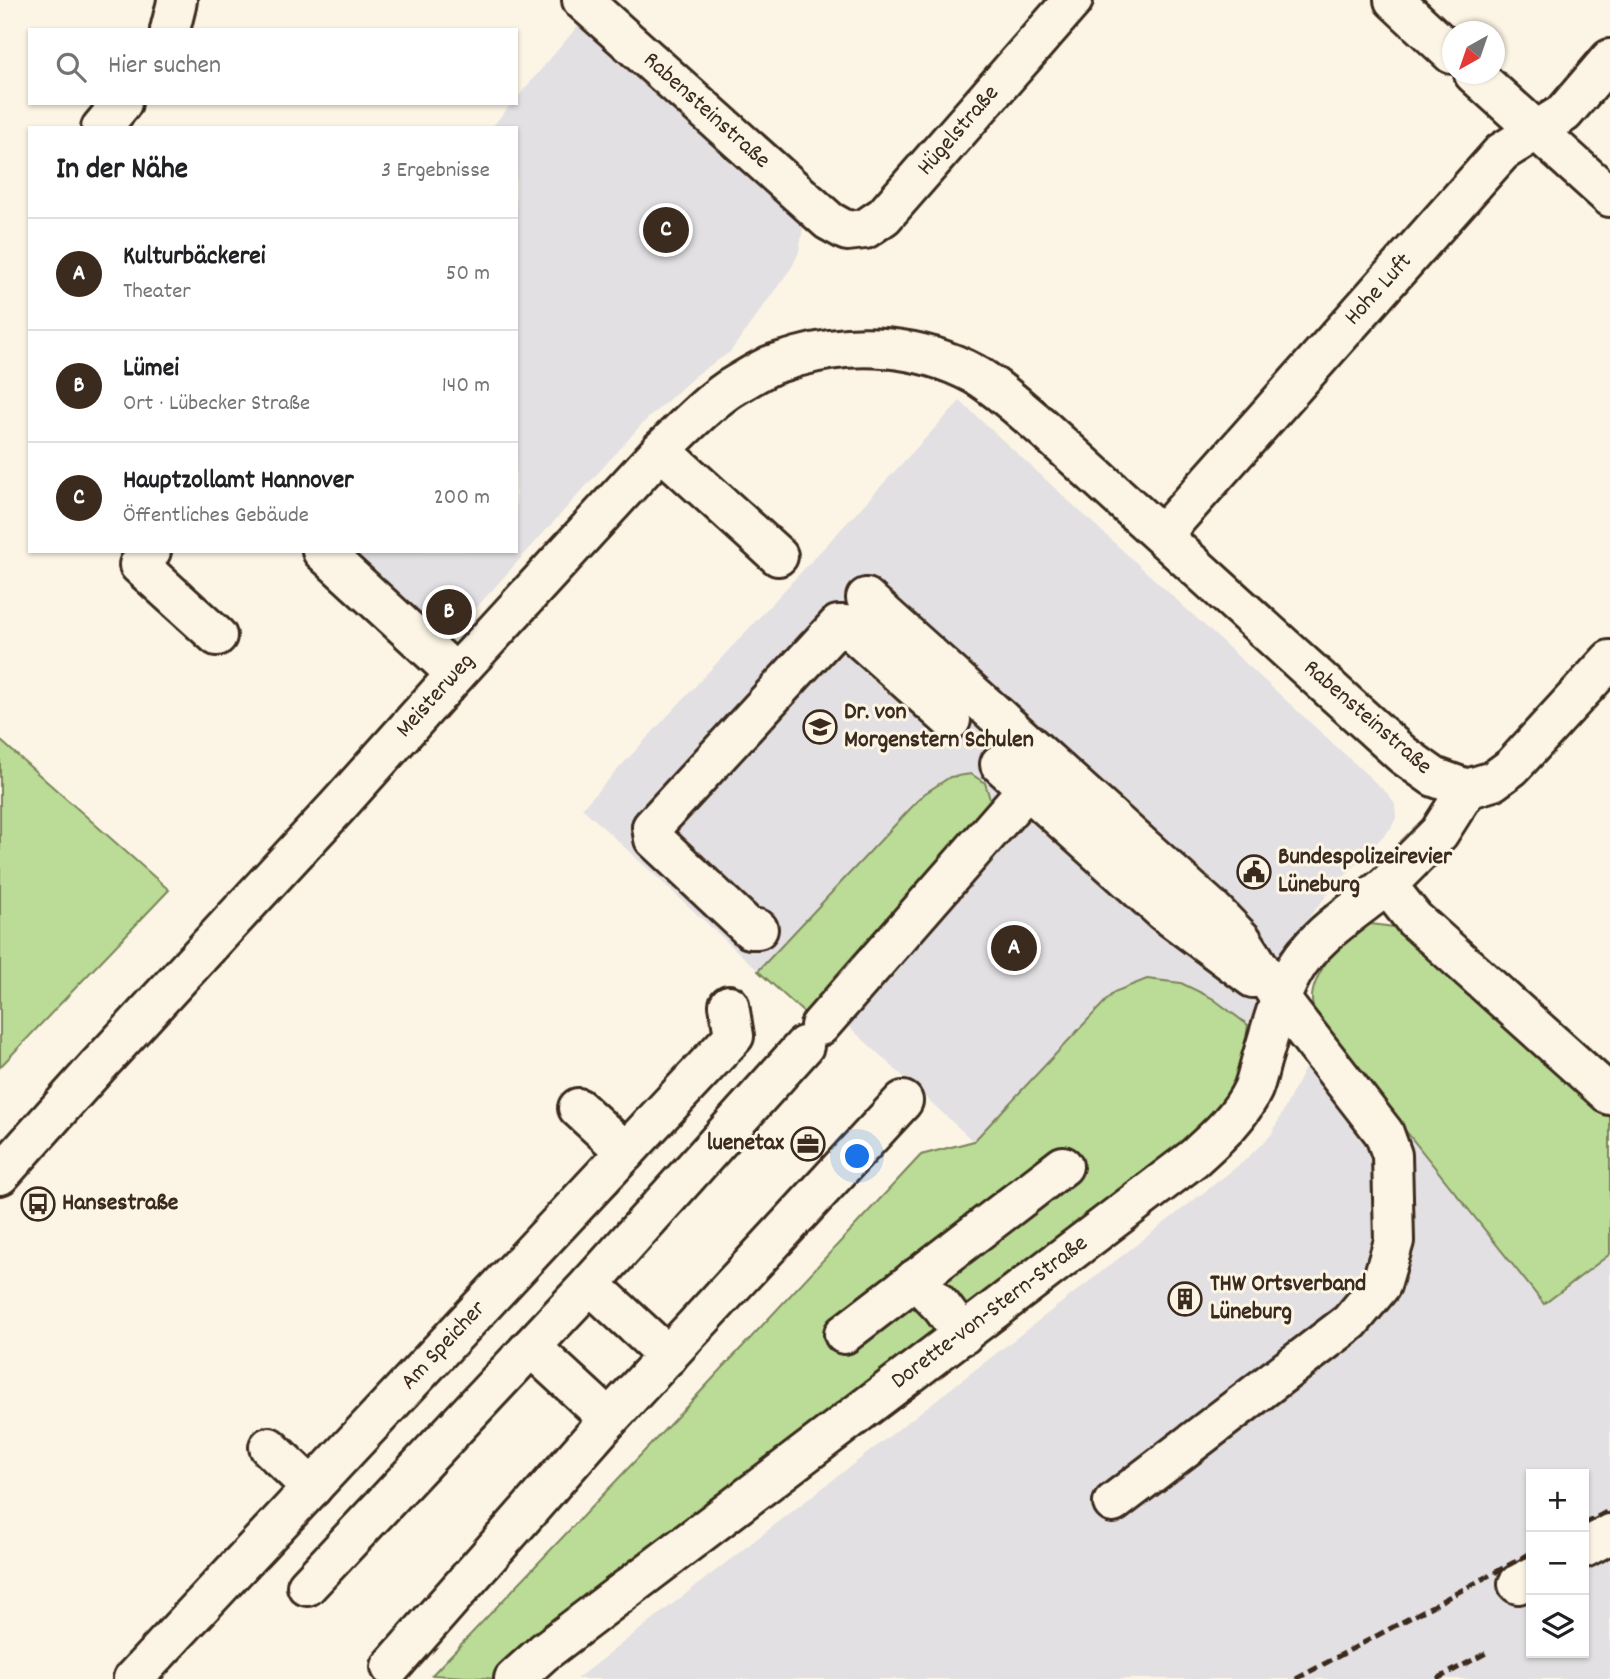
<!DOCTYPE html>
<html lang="de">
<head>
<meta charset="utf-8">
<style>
  body { margin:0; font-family:Dekko,sans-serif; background:#f2f2f2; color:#202124 }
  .controls { position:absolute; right:21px; bottom:21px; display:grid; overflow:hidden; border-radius:0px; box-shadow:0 2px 5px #0004 }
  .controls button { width:63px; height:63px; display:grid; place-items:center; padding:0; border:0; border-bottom:2px solid #e0e0e0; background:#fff; color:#202124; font:35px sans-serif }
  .compass { position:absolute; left:1442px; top:21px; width:63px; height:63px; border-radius:50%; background:#fff; box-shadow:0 2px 5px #0004; rotate:220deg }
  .you { position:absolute; left:858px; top:1157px; width:24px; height:24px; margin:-18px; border:5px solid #fff; border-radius:50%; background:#1a73e8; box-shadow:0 0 0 10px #1a73e833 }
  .badge { display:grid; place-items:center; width:46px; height:46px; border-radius:50%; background:#3b2a1e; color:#fff; font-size:23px; font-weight:700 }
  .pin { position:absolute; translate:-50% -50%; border:4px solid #fff; box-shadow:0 2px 7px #0006 }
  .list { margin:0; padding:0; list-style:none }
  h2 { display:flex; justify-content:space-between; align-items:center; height:91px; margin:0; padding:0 28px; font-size:30px }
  h2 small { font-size:23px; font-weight:400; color:#757577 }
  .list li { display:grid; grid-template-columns:46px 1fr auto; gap:21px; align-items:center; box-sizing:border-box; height:112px; padding:0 28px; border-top:2px solid #e0e0e0 }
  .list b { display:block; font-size:26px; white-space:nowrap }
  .list p { margin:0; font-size:23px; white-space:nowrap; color:#757577 }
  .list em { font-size:23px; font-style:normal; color:#757577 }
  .icon { flex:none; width:38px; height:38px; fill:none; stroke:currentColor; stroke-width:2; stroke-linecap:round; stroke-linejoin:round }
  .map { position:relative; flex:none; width:1610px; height:1679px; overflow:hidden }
  .search { position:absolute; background:#fff; box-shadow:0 2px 5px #0004; left:28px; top:28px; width:490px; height:77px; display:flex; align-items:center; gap:18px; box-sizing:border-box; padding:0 24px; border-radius:0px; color:#757577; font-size:26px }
  .panel { position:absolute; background:#fff; box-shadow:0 2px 5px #0004; left:28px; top:126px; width:490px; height:427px; border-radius:0px }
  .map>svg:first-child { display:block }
</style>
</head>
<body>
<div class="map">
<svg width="1610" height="1679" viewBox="0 0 1610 1679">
  <rect width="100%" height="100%" fill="#fcf5e5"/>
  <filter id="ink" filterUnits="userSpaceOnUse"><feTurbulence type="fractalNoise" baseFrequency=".0143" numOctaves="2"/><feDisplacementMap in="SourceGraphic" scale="14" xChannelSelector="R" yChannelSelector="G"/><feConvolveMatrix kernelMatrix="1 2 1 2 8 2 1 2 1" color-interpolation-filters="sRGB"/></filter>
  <g filter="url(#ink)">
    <g fill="#e3e0e3" fill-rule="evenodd">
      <polygon points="583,20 804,223 799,252 792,267 730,352 696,375 643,423 475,609 461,624 449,628 435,624 418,612 350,551 516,551 516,128 491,128 512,103 516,103 516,99"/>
      <polygon points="960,401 1388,794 1395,804 1396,818 1391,828 1332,889 1268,968 1248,1025 1212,998 1147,979 1114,992 974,1142 818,998 804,1013 582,808"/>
      <path d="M 1326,1031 L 1544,1304 L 1610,1254 L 1610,1679 L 576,1679 L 1243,1162 L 1271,1135 L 1307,1064 ZM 1531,1474 L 1584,1474 L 1584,1653 L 1531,1653 Z"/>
    </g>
    <g fill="#badc96" stroke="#7a835a" stroke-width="2">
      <polygon points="0,740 169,890 0,1067"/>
      <polygon points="971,774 985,783 990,799 982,822 804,1013 758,971 924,794 950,777"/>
      <path d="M 1371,924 L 1394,927 L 1420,948 L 1610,1117 L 1610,1254 L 1544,1304 L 1326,1031 C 1320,1021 1312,1011 1312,1000 C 1311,980 1335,946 1351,934 C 1356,929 1365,927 1371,924 Z"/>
      <polygon points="1147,979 1181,983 1212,998 1248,1025 1242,1065 1225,1102 1195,1139 498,1679 432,1675 690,1403 921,1155 974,1141 1114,992"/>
    </g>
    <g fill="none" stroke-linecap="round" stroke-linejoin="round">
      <defs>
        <g id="minor">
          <polyline points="582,0 829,221 847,231 865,229 884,216 1073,0"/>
          <polyline points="1394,0 1452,54"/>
          <polyline points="170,30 176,6 177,0"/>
          <polyline points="1474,74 1610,197"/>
          <polyline points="101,128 122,103"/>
          <polyline points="661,450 778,556"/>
          <polyline points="1162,535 1502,152 1564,113 1610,59"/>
          <polyline points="151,551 139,565 217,636"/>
          <polyline points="322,551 456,674"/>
          <polyline points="866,598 1213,910 1242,940 1280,999 1384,1133 1392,1155 1394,1241 1381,1285 1350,1322 1113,1503"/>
          <polyline points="1000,764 1163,911 1253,978"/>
          <polyline points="1467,789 1439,833 1387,885 1414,919 1610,1095"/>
          <polyline points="1467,789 1493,781 1512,767 1610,660"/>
          <polyline points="758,929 750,929 654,839 652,827 838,625 845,625 951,720"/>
          <polyline points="820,1026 1027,789"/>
          <polyline points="578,1108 626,1152"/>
          <path d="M 0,1175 L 96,1068 L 338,806 L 456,674 L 661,450 C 683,429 704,406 729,389 C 742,381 757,372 771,365 C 779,362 788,360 797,357 C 855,340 920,345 974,374 C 997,387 1024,412 1045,430 L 1403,755 L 1434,777 L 1467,789"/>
          <polyline points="915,1279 942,1307 963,1335"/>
          <polyline points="590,1284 668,1356"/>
          <polyline points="844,1334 1063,1166"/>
          <polyline points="531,1347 609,1419"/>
          <polyline points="269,1447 312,1488"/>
          <polyline points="1584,1548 1610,1534"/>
          <polyline points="1518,1584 1531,1577"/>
          <polyline points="307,1586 590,1284 804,1046"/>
          <polyline points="391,1667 609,1419 903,1101"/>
          <polyline points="133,1679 734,1036 729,1005"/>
          <path d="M 514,1679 L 544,1652 L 1194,1158 C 1217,1137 1240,1117 1253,1089 C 1257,1079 1259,1068 1262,1058 C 1271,1029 1278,999 1293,972 C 1314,935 1355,911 1387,885"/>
        </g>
      </defs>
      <use href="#minor" stroke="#3b2a1e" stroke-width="44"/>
      <use href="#minor" stroke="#fcf5e5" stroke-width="38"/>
      <g stroke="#3b2a1e" stroke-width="5" stroke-dasharray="10 5" stroke-linecap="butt">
        <polyline points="1584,1524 1610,1510"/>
        <polyline points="1296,1679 1531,1553"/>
        <polyline points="1437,1679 1488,1652"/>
      </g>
    </g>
  </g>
  <defs>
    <symbol id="school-ring" viewBox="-11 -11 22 22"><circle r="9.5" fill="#fcf5e5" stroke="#3b2a1e" stroke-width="1.5"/><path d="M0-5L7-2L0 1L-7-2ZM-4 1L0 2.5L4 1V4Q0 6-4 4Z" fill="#3b2a1e"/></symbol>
    <symbol id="civic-ring" viewBox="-11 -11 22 22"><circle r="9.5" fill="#fcf5e5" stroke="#3b2a1e" stroke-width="1.5"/><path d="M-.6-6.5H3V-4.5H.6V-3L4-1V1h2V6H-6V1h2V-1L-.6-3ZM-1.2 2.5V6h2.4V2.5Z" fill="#3b2a1e"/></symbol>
    <symbol id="office-ring" viewBox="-11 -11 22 22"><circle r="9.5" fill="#fcf5e5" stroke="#3b2a1e" stroke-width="1.5"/><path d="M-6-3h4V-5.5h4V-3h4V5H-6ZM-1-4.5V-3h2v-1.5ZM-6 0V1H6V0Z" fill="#3b2a1e"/></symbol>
    <symbol id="bus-ring" viewBox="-11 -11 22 22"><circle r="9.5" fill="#fcf5e5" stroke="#3b2a1e" stroke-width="1.5"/><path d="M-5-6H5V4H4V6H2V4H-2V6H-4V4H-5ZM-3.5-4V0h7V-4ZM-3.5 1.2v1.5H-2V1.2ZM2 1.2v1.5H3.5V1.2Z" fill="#3b2a1e"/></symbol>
    <symbol id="building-ring" viewBox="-11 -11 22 22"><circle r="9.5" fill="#fcf5e5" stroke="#3b2a1e" stroke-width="1.5"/><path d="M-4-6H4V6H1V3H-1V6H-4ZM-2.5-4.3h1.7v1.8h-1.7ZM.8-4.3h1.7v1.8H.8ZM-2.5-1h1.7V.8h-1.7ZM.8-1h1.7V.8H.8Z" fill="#3b2a1e"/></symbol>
  </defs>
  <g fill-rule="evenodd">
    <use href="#school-ring" x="801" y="708" width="38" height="38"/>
    <use href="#civic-ring" x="1235" y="853" width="38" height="38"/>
    <use href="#office-ring" x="789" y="1125" width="38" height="38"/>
    <use href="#bus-ring" x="19" y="1185" width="38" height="38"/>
    <use href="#building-ring" x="1166" y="1280" width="38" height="38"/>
  </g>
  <g text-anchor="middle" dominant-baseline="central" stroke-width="6" stroke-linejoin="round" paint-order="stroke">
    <g font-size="24" fill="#3b2a1e" stroke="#fcf5e5">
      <text transform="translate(706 111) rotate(42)">Rabensteinstraße</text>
      <text transform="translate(959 131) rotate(-49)">Hügelstraße</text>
      <text transform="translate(1379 290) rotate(-48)">Hohe Luft</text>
      <text transform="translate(436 696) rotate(-48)">Meisterweg</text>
      <text transform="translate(1367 718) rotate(41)">Rabensteinstraße</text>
      <text transform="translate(990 1313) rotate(-37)">Dorette-von-Stern-Straße</text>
      <text transform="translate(444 1346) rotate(-47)">Am Speicher</text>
    </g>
    <g font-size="24" font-weight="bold" fill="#3b2a1e" stroke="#fcf5e5" text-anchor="start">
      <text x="844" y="713">Dr. von<tspan x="844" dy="28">Morgenstern Schulen</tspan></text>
      <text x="1278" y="858">Bundespolizeirevier<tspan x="1278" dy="28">Lüneburg</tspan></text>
      <text x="784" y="1144" text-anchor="end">luenetax</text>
      <text x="62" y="1204">Hansestraße</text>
      <text x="1210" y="1285">THW Ortsverband<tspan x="1210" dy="28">Lüneburg</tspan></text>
    </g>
  </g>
</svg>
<div class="controls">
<button>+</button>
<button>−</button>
<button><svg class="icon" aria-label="layers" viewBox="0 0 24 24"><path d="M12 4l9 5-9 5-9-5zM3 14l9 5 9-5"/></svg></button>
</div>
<svg class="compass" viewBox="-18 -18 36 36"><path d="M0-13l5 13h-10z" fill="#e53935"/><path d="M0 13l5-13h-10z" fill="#757577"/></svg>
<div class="you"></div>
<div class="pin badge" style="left:1014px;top:948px">A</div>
<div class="pin badge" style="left:449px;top:612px">B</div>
<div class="pin badge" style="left:666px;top:230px">C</div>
<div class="search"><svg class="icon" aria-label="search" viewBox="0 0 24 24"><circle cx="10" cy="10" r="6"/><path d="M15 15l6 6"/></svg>Hier suchen</div>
<section class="panel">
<h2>In der Nähe<small>3 Ergebnisse</small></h2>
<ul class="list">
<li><span class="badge">A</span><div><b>Kulturbäckerei</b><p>Theater</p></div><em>50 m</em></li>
<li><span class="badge">B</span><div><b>Lümei</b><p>Ort · Lübecker Straße</p></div><em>140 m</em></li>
<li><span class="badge">C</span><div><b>Hauptzollamt Hannover</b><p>Öffentliches Gebäude</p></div><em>200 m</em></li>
</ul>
</section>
</div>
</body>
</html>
